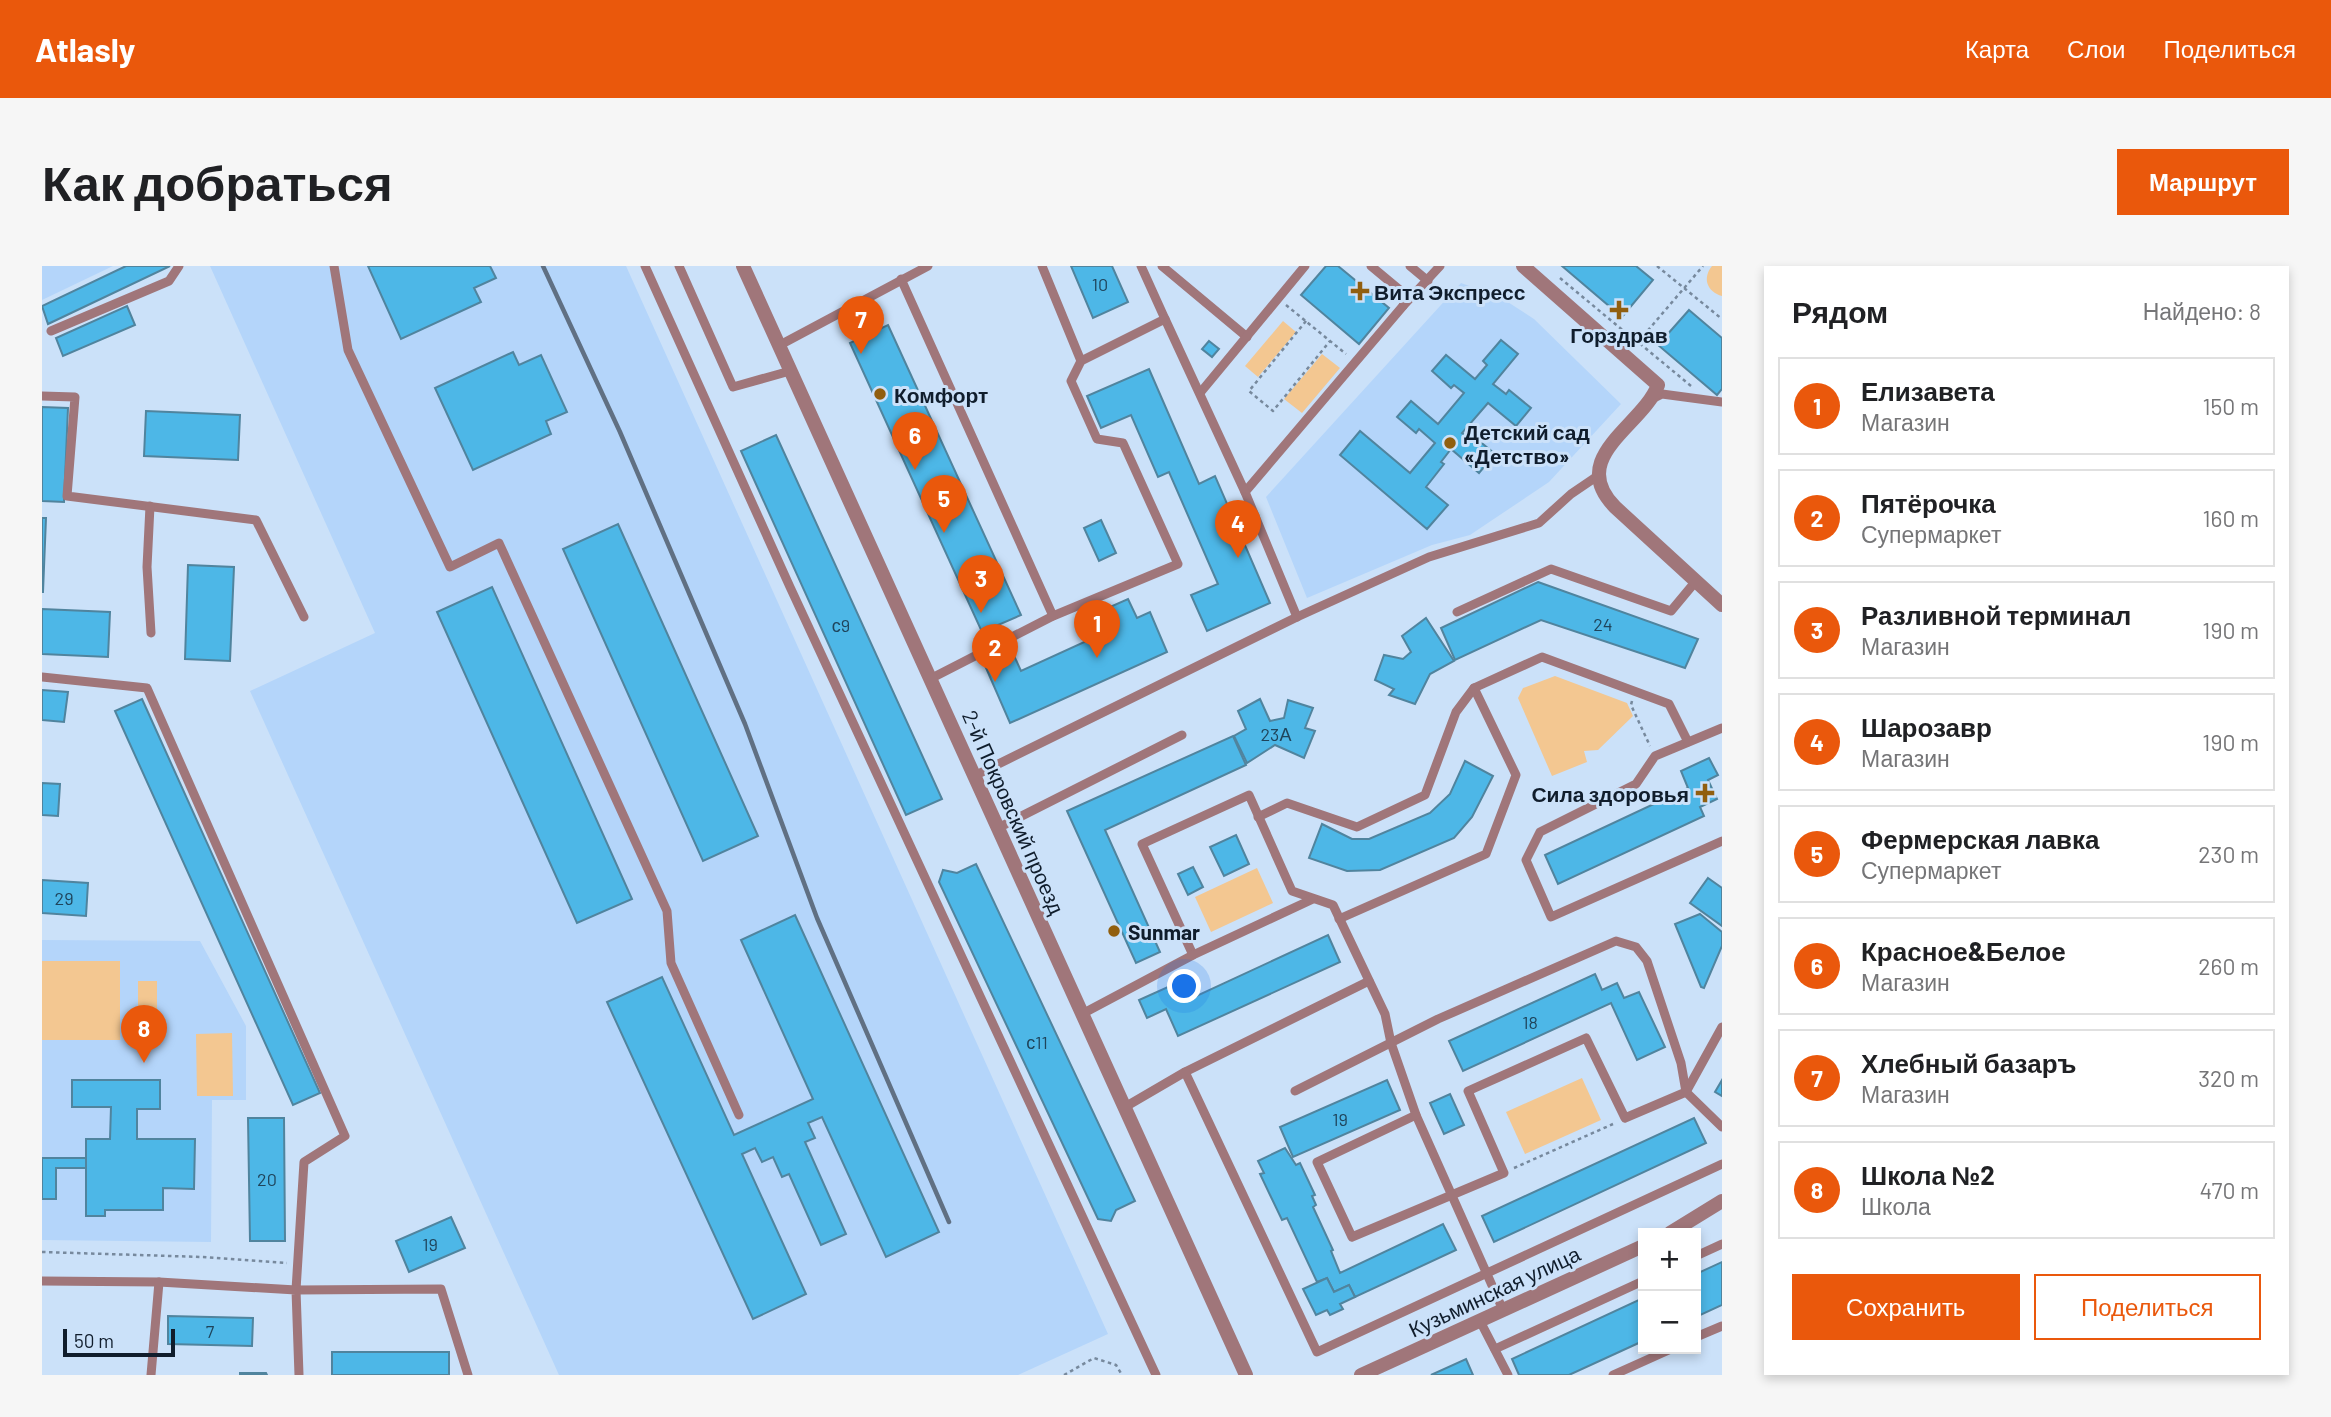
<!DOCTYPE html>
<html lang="ru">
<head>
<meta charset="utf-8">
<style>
  body { margin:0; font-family:Barlow,sans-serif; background:#f6f6f6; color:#202124 }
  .controls { position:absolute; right:21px; bottom:21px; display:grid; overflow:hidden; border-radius:0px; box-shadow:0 4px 10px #0003 }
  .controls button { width:63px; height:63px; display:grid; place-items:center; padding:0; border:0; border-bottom:2px solid #e0e0e0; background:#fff; color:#202124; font:35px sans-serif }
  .scale { position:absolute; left:21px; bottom:18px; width:112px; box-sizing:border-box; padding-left:7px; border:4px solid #101d2c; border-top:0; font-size:19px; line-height:24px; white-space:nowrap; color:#101d2c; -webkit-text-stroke:5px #cbe1f9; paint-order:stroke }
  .you { position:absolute; left:1143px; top:721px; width:24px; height:24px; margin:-18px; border:5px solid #fff; border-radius:50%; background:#1a73e8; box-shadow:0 0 0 10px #1a73e833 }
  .badge { display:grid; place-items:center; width:46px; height:46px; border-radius:50%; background:#ea580c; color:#fff; font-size:23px; font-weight:700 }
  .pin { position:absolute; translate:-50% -58px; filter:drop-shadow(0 2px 4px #0008) }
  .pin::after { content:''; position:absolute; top:37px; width:24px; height:21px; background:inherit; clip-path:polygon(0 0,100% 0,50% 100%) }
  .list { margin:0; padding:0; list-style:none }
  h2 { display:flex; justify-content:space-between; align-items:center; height:91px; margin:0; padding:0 28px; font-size:30px }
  h2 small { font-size:23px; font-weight:400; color:#757577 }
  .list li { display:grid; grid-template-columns:46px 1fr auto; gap:21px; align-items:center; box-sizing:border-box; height:98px; margin:0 14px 14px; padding:0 14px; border:2px solid #e0e0e0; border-radius:0px }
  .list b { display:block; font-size:26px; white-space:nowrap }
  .list p { margin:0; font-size:23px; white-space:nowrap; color:#757577 }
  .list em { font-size:23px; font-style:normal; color:#757577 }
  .actions { display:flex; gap:14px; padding:21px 28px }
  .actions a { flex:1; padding:16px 0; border:2px solid #ea580c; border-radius:0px; text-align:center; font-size:24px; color:#ea580c }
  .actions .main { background:#ea580c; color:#fff }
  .map { position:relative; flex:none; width:1680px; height:1109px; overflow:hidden; border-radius:0px }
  header { display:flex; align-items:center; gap:42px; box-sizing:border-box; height:98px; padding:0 35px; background:#ea580c; color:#fff }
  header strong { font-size:33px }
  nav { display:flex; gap:38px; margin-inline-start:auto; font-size:24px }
  .intro { display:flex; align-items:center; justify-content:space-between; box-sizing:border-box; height:168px; padding:0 42px }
  h1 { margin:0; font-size:49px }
  .button { padding:18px 32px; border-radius:0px; background:#ea580c; color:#fff; font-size:24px; font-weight:700 }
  main { display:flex; gap:42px; padding:0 42px }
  aside { flex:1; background:#fff; border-radius:0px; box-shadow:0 4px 10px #0003 }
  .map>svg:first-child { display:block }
</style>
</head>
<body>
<header>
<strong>Atlasly</strong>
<nav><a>Карта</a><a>Слои</a><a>Поделиться</a></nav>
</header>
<div class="intro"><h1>Как добраться</h1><a class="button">Маршрут</a></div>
<main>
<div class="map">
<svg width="1680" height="1109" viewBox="0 0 1680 1109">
  <rect width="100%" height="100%" fill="#cbe1f9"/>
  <g fill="#b4d5fa">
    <polygon points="0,0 71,0 0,34"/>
    <polygon points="168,0 584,0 1066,1068 976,1109 517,1109 208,425 333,367"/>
    <polygon points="1419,17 1458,31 1492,53 1579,138 1507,216 1428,269 1390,279 1265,332 1224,231"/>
    <polygon points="0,674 158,675 204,760 204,834 170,834 169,976 0,974"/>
  </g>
  <g fill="#f3c791">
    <path d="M 1670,0 L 1680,0 L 1680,30 C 1665,26 1660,12 1670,0 Z"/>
    <polygon points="1241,55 1254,66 1216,111 1203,100"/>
    <polygon points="1280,88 1298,102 1260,147 1242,133"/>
    <polygon points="1513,410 1585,437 1591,450 1556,484 1542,485 1545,496 1510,510 1476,432 1481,422"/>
    <polygon points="1215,602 1231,637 1169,666 1153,631"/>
    <rect x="0" y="695" width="78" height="79"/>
    <rect x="96" y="715" width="19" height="41"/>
    <polygon points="190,767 191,830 155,830 154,768"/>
    <polygon points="1540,812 1559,854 1483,888 1464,846"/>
  </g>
  <g fill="#4db7e7" stroke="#50849e" stroke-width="2">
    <polygon points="84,0 128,0 6,58 0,40"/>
    <polygon points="326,0 448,0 454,12 432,22 439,36 359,73"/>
    <polygon points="1029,0 1070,0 1086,36 1051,52"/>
    <polygon points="1284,0 1296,0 1347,42 1317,78 1259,29"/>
    <polygon points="1520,0 1594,0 1611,14 1580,51"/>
    <polygon points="85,40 93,59 21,90 14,72"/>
    <polygon points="1647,44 1680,72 1680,123 1675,129 1616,79"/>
    <polygon points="846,59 979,349 940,366 808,77"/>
    <polygon points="1459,74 1476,88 1451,118 1464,128 1467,124 1489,142 1474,160 1446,137 1420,167 1428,173 1430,169 1453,188 1437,207 1409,183 1399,196 1402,198 1384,221 1406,239 1385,263 1298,189 1318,165 1368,207 1393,177 1377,163 1374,167 1355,151 1369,135 1396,158 1422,127 1412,119 1409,122 1390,105 1404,89 1433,113 1445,99 1441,95"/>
    <polygon points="1167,75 1177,83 1170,91 1160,83"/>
    <polygon points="471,86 477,99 499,89 525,146 504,155 509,168 431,204 393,122"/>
    <polygon points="1107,103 1157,218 1173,210 1228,337 1165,365 1149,329 1176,318 1127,206 1116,211 1089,149 1059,162 1045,130"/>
    <polygon points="0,141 26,142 22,236 0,235"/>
    <polygon points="104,145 198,149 196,194 102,190"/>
    <polygon points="734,169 900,533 864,549 699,185"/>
    <polygon points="0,252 4,252 1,326 0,326"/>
    <polygon points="1059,254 1074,287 1057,295 1042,262"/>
    <polygon points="576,258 716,570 661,595 521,283"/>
    <polygon points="146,299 192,301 188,395 143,393"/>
    <polygon points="1496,316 1656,373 1643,402 1499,354 1413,394 1399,362"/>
    <polygon points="450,321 590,633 535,657 395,346"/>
    <polygon points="1086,333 1095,352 1108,346 1125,386 968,457 941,395 969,383 979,405 1060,368 1052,348"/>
    <polygon points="0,343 68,346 66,391 0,388"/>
    <polygon points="1384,352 1412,395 1388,408 1373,438 1347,429 1352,423 1333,414 1342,389 1361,393 1369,386 1360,370"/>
    <polygon points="0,424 26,426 22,456 0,454"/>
    <polygon points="100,433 278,827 251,839 73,445"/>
    <polygon points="1218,433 1228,455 1242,452 1246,434 1271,442 1263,462 1273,465 1262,492 1233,479 1205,497 1192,470 1204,463 1196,445"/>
    <polygon points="1191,470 1204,499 1063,564 1118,686 1094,697 1025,545"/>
    <polygon points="1667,492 1676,509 1666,514 1675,533 1658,541 1662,550 1516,618 1503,589 1646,522 1639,505"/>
    <polygon points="1423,495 1451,510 1430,551 1412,572 1338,604 1305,605 1267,592 1280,558 1310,573 1327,573 1388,547 1408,528"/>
    <polygon points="0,517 18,518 16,550 0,549"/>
    <polygon points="1194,569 1207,598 1182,610 1168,581"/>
    <polygon points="934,598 1093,935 1074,944 1069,955 1056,953 897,616 901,604 915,607"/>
    <polygon points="1151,601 1161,621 1146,629 1136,608"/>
    <polygon points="1666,612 1680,622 1680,660 1648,637"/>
    <polygon points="0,614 46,617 44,650 0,647"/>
    <polygon points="1658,648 1680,666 1680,680 1662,722 1659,721 1633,658"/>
    <polygon points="753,649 897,966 844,991 780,851 766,857 773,872 763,876 804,968 779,979 747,908 740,911 731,891 720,896 713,882 700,888 764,1028 711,1053 565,736 620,711 692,869 771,833 699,674"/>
    <polygon points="1286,669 1298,696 1136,770 1124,743 1105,752 1097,734 1137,716 1146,734"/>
    <polygon points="1553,708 1560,724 1575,717 1582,732 1597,726 1623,781 1595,794 1569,737 1421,805 1407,775"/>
    <polygon points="30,814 118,814 118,843 95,843 95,873 153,873 152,923 121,922 121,944 63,944 63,950 44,950 44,873 68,873 69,841 30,841"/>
    <polygon points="1345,814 1358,844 1251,891 1238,861"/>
    <polygon points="1680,814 1680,830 1673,826"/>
    <polygon points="1408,828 1422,859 1402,868 1388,837"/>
    <polygon points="206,852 242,852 243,975 208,975"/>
    <polygon points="1652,852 1664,877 1452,976 1440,950"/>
    <polygon points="1243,882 1254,899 1258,897 1273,929 1270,930 1274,939 1271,941 1291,984 1289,985 1298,1007 1401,958 1414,984 1313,1031 1307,1019 1292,1026 1285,1012 1275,1016 1245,952 1240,954 1218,908 1222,907 1216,895"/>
    <polygon points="0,892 44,892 44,902 14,902 14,933 0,933"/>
    <polygon points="409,951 423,982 367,1006 354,975"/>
    <polygon points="1680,996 1680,1039 1654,1051 1654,1008"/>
    <polygon points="1285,1012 1292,1026 1307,1019 1313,1031 1298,1038 1301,1043 1288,1049 1285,1044 1274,1049 1261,1023"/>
    <polygon points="1601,1032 1601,1075 1527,1109 1477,1109 1470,1093"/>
    <polygon points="126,1050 211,1052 210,1080 126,1078"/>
    <rect x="290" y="1086" width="117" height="23"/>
    <polygon points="1424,1093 1431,1109 1389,1109"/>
    <polygon points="198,1107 224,1107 225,1109 198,1109"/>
  </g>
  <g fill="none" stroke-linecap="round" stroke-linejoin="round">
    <g stroke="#77899d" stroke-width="2.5" stroke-dasharray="3.5 3.5" stroke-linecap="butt">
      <polyline points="1615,0 1680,53"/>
      <polyline points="1518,12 1596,77"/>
      <polyline points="1244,39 1304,88"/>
      <polyline points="1264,55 1207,125 1231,145 1288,75"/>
      <polyline points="1649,120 1596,76 1661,0"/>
      <polyline points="1590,435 1589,439 1608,480"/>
      <polyline points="1472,902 1571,858"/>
      <polyline points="0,986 161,991 245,997"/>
      <polyline points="1022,1109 1052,1092 1074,1099 1080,1109"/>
    </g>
    <g stroke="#a0767a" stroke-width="9">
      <polyline points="292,0 306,84 408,301 457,277 625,645 629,697 697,849"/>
      <polyline points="603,0 748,321 1114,1109"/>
      <polyline points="637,0 691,121 748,105"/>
      <polyline points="1000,0 1039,95"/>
      <polyline points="1099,0 1123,53"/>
      <polyline points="1120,0 1205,71"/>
      <polyline points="1368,0 1386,15"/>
      <polyline points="859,13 1011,350"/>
      <polyline points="1361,40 1398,0"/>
      <polyline points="9,65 127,15 137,0"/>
      <polyline points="738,79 886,0"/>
      <polyline points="1158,127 1263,0"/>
      <polyline points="0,130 33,131 25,230 214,254 262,351"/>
      <polyline points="1612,132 1620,128 1680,136"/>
      <polyline points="1203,226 1361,40 1363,32 1359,25 1329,0"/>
      <polyline points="108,240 105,301 109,367"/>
      <polyline points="1415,346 1509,303 1629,345 1654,315"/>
      <polyline points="0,411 105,422 303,870 262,896 254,1024 399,1023 426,1109"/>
      <polyline points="888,413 1011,350 1136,298 1081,177 1055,173 1029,115 1039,95 1123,53 1203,226 1255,351"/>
      <polyline points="1680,462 1613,490 1594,518 1498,566 1484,594 1509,651 1680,575"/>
      <polyline points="932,510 1255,351 1387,291 1497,257 1529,228 1557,209"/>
      <polyline points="1216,551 1245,537 1315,561 1383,529 1414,446 1432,422"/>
      <polyline points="956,562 1140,469"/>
      <polyline points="1297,653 1444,588 1474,509 1432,422 1500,391 1627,438 1646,476"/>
      <polyline points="1151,689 1100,578 1207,529 1250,625 1291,639 1343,748 1349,777 1374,849 1461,1044"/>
      <polyline points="1040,748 1151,689 1271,633"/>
      <polyline points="1143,806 1327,715"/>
      <polyline points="1253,825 1396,753 1574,675 1594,681 1605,695 1639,797 1644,826 1680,861"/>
      <polyline points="1083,841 1143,806 1275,1086 1680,898"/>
      <polyline points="1374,849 1275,896 1310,971 1462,907 1426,825 1544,772 1583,852 1644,826 1680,761"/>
      <polyline points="1654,990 1680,978"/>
      <polyline points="0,1015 117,1016 254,1024 257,1109"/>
      <polyline points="1438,1055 1466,1109"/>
      <polyline points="1654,1071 1680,1060"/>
      <polyline points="1453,1083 1601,1015"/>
      <polyline points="109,1109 117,1016"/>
      <polyline points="1571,1109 1629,1083"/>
    </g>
    <g stroke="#a0767a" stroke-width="14">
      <polyline points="701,0 1204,1109"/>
      <path d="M 1481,0 L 1616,119 C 1601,160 1524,191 1573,241 L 1680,339"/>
      <polyline points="1628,967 1680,935"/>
      <polyline points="1319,1109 1601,980"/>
    </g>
    <polyline stroke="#607083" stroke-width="4.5" points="501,0 578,166 703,458 775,652 907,956"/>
  </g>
  <g fill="#915f0f" stroke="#cbe1f9" stroke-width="2.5">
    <path d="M1314.5 14.5h7v7h7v7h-7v7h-7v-7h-7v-7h7z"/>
    <path d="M1573.5 33.5h7v7h7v7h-7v7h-7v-7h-7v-7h7z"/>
    <circle cx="838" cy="128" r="7"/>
    <circle cx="1408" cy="177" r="7"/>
    <path d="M1659.5 516.5h7v7h7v7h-7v7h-7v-7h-7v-7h7z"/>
    <circle cx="1072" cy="665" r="7"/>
  </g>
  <g text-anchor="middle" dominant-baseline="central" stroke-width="6" stroke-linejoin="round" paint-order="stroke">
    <g font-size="18" fill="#1f445b">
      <text x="1058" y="18">10</text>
      <text x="1561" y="358">24</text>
      <text x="799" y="359">с9</text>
      <text x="1234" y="468">23А</text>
      <text x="22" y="632">29</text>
      <text x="1488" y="756">18</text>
      <text x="995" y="776">с11</text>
      <text x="1298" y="853">19</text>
      <text x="225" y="913">20</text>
      <text x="388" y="978">19</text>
      <text x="168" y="1065">7</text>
    </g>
    <g font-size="21" font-weight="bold" fill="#101d2c" stroke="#cbe1f9" text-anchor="start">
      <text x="1332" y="25">Вита Экспресс</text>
      <text x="1577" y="68" text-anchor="middle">Горздрав</text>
      <text x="852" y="128">Комфорт</text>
      <text x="1422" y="165">Детский сад<tspan x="1422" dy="24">«Детство»</tspan></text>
      <text x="1647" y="527" text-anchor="end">Сила здоровья</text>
      <text x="1086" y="665">Sunmar</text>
    </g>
    <g font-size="21" fill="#101d2c" stroke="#cbe1f9">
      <text transform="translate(972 546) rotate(66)">2-й Покровский проезд</text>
      <text transform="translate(1452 1025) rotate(-25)">Кузьминская улица</text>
    </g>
  </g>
</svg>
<div class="controls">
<button>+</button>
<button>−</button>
</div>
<div class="scale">50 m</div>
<div class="you"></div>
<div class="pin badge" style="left:1055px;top:392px">1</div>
<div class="pin badge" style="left:953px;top:416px">2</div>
<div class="pin badge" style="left:939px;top:347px">3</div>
<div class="pin badge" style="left:1196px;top:292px">4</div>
<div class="pin badge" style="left:902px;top:267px">5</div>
<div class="pin badge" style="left:873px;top:204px">6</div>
<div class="pin badge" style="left:819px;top:88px">7</div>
<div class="pin badge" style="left:102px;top:797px">8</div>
</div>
<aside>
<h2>Рядом<small>Найдено: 8</small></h2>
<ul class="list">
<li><span class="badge">1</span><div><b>Елизавета</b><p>Магазин</p></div><em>150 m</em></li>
<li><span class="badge">2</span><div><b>Пятёрочка</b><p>Супермаркет</p></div><em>160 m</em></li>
<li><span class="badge">3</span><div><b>Разливной терминал</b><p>Магазин</p></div><em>190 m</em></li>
<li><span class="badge">4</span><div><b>Шарозавр</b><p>Магазин</p></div><em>190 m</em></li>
<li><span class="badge">5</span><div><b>Фермерская лавка</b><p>Супермаркет</p></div><em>230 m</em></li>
<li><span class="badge">6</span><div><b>Красное&amp;Белое</b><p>Магазин</p></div><em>260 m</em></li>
<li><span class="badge">7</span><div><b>Хлебный базаръ</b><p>Магазин</p></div><em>320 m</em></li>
<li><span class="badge">8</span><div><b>Школа №2</b><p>Школа</p></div><em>470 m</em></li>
</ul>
<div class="actions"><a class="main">Сохранить</a><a>Поделиться</a></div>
</aside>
</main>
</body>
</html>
